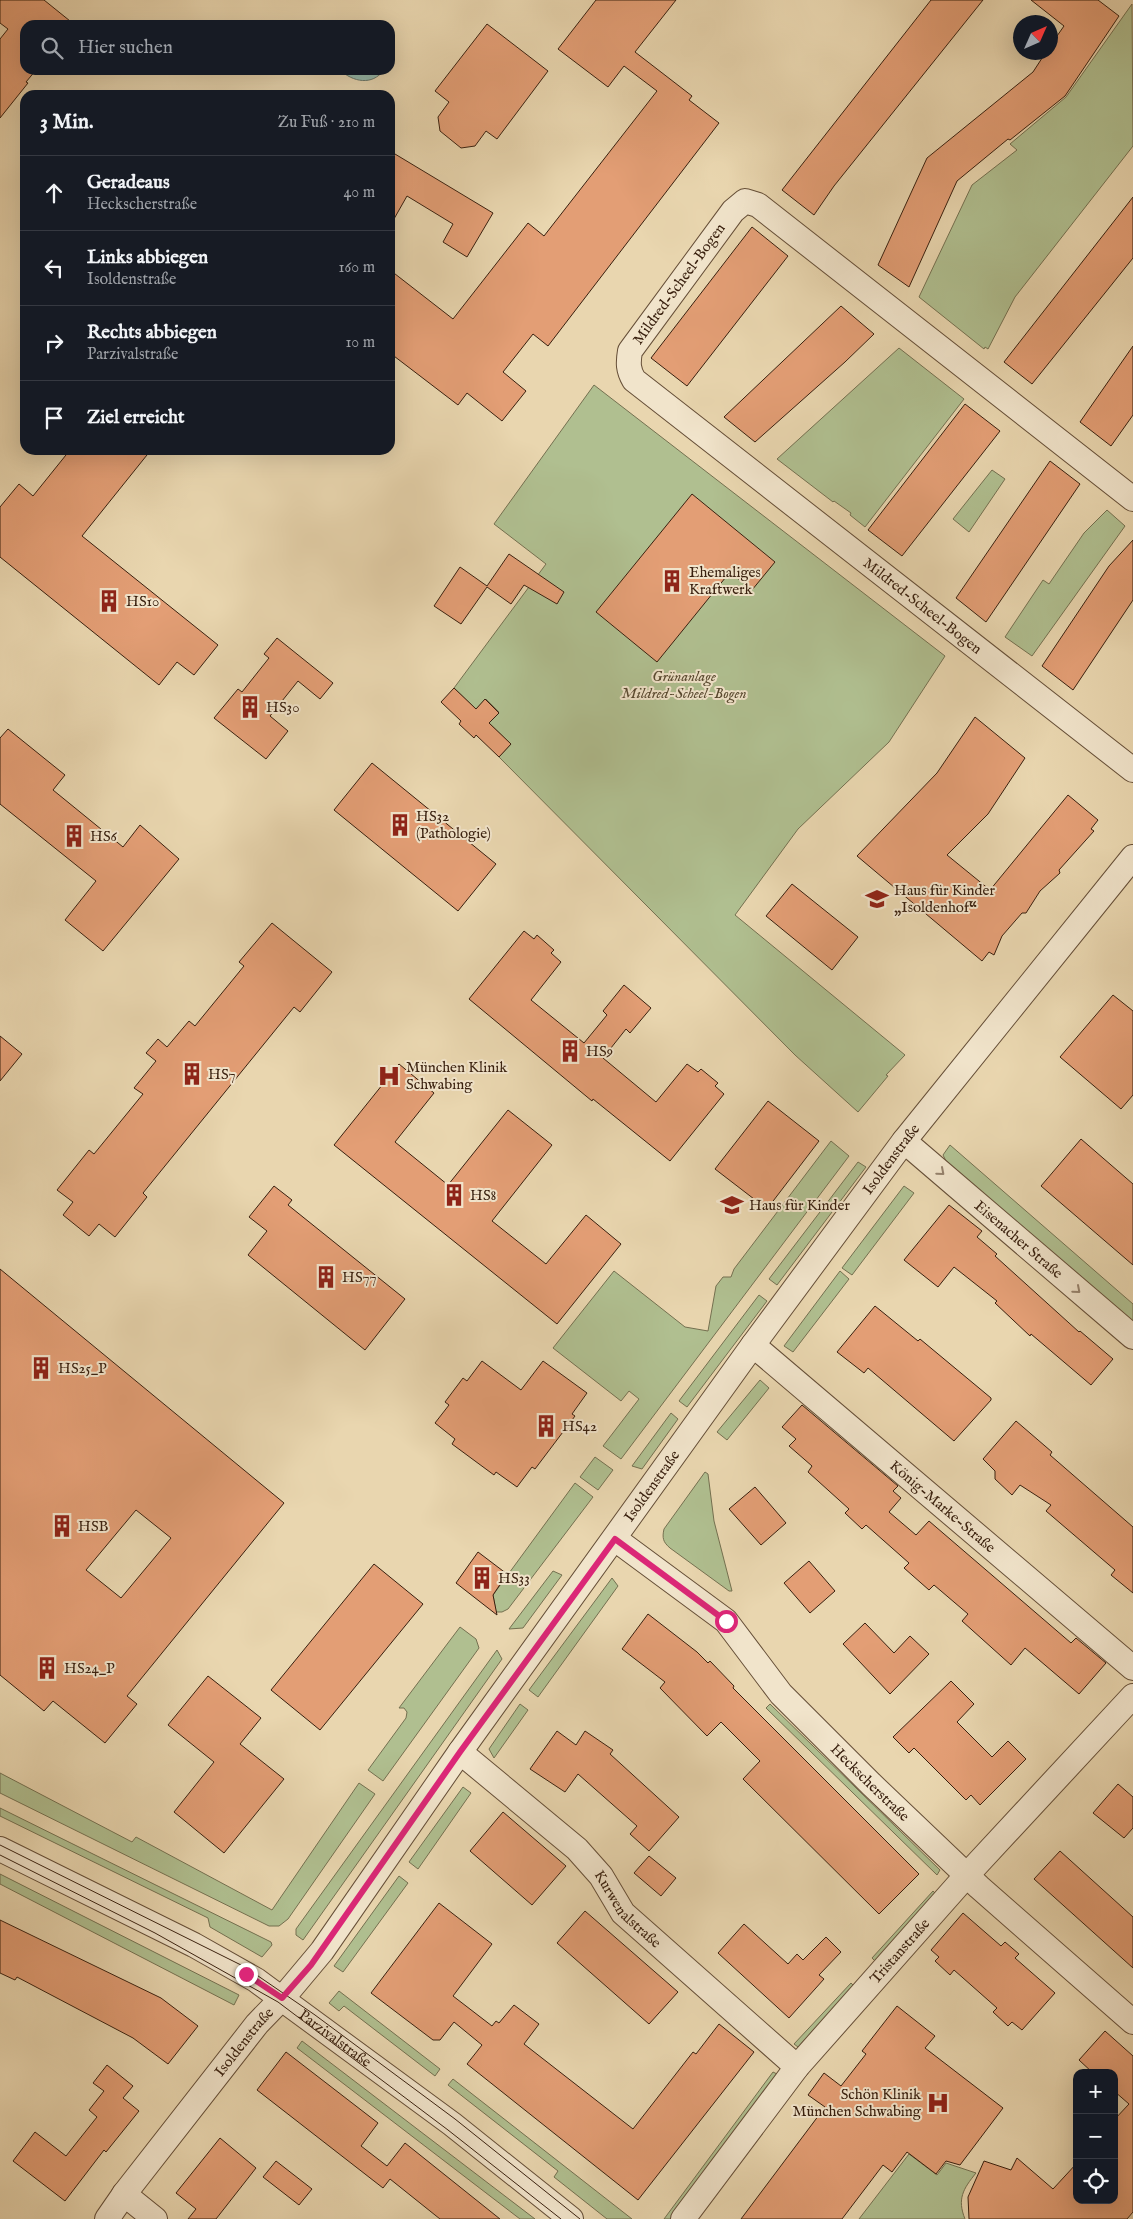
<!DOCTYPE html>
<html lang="de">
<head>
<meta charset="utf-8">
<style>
  body { margin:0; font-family:"IM FELL English",serif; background:#242831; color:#f1f3f6 }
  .controls { position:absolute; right:15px; bottom:15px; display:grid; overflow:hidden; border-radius:10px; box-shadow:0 5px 20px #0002 }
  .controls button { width:45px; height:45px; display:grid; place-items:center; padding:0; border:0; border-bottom:1px solid #363941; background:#171b24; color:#f1f3f6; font:25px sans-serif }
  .compass { position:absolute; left:1013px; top:15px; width:45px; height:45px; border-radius:50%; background:#171b24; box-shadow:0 5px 20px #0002; rotate:45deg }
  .stop { position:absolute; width:15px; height:15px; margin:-11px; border:4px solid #db2777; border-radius:50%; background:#fff }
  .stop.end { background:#db2777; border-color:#fff; box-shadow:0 1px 5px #0008 }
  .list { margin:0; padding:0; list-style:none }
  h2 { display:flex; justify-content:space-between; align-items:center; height:65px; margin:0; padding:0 20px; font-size:21px }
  h2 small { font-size:16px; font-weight:400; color:#9ea1a6 }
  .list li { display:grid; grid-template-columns:32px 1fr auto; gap:15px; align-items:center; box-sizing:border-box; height:75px; padding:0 20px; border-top:1px solid #363941 }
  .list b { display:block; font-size:19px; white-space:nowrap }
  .list p { margin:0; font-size:16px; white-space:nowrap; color:#9ea1a6 }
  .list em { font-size:16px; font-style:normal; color:#9ea1a6 }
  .icon { flex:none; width:28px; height:28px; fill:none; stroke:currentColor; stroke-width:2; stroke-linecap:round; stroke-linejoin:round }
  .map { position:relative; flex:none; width:1133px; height:2219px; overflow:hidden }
  .search { position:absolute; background:#171b24; box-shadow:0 5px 20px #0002; left:20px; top:20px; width:375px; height:55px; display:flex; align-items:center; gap:12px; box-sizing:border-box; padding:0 18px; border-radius:15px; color:#9ea1a6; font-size:19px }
  .panel { position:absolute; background:#171b24; box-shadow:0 5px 20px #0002; left:20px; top:90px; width:375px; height:365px; border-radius:15px }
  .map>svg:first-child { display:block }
</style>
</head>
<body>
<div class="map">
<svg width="1133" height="2219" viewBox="0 0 1133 2219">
  <rect width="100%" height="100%" fill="#e9d6af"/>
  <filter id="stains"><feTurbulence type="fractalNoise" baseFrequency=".004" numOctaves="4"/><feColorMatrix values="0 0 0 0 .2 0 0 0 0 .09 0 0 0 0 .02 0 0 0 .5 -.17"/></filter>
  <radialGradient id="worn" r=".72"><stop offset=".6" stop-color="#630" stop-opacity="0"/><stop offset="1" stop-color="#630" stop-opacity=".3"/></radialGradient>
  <g fill="#b0bf90" stroke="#747050">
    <polygon points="1132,4 1133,146 1015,297 988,349 985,347 984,349 919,297 972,185 1017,150 1010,144 1066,97"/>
    <polygon points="899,348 964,399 865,527 850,515 851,513 834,501 833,502 777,459"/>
    <polygon points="594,385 945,656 889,742 798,829 735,915 905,1055 886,1075 888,1076 858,1112 795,1055 499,757 511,744 489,723 499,712 486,699 476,709 454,688 546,564 494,524"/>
    <polygon points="992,470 1005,479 969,532 953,519"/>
    <polygon points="1107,510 1125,526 1032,656 1005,637 1043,580 1049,584 1084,533"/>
    <polygon points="831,1141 849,1156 621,1459 603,1446 639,1399 629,1391 621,1401 553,1348 614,1271 685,1327 708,1331 716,1286 723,1277 731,1277 734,1269"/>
    <polygon points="950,1145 1133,1304 1133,1324 946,1161 943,1155"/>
    <polygon points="858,1162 866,1167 777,1285 769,1279"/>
    <polygon points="904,1186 914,1193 852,1275 842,1268"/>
    <polygon points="840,1271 849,1279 793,1352 784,1346"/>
    <polygon points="759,1295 767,1301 687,1407 679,1401"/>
    <polygon points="760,1380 769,1388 727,1440 717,1432"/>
    <polygon points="671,1413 678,1419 642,1469 632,1466"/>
    <polygon points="595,1457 613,1470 598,1490 580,1477"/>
    <path d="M 705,1472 L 708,1474 L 714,1521 L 732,1591 L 729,1591 L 670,1548 C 663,1542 662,1538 664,1529 Z"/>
    <polygon points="575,1483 593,1497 508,1609 502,1612 496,1612 493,1595"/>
    <polygon points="553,1571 562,1575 523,1628 509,1629"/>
    <polygon points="612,1578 618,1586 538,1697 529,1690"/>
    <polygon points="460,1627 476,1639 479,1648 383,1781 368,1770 406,1718 407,1712 404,1708 399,1708"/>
    <polygon points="497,1650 502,1659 303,1940 296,1935 296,1929"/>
    <polygon points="520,1704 528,1710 494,1758 489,1749"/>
    <polygon points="770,1704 940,1870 937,1875 766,1708"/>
    <polygon points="0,1773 132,1842 136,1837 272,1910 359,1783 375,1794 288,1919 279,1926 269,1926 0,1793"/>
    <polygon points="463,1787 471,1793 418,1869 409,1862"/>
    <polygon points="0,1808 271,1942 272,1945 262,1957 210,1927 208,1918 0,1816"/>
    <polygon points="0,1874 239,1995 234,2005 0,1884"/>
    <polygon points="399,1876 408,1883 343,1972 334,1966"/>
    <polygon points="933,1891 937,1895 876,1962 872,1958"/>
    <polygon points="851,1983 854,1986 798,2047 794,2044"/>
    <polygon points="339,1991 440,2069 435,2076 344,2006 339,2011 329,2003"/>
    <polygon points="302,2041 535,2219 520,2219 297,2048"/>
    <polygon points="773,2072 779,2075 671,2219 664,2219"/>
    <polygon points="453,2079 632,2219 607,2219 554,2177 558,2171 448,2085"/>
    <path d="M 909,2154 L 937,2175 L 946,2163 L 976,2173 C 963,2189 957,2199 965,2219 L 859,2219 Z"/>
  </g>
  <path fill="#97b9aa" stroke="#717c6c" d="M 340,70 L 384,70 C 372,86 353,82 340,70 Z"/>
  <g fill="#e39e75" stroke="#39200f" fill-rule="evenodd">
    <polygon points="0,0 44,0 75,25 25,25 25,70 36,70 26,82 28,83 0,118 0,39 8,29 0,23"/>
    <polygon points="596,0 676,0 635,52 692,96 689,100 719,123 548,346 533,334 503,372 526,391 502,421 467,393 458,405 390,353 390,270 453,319 528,223 544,236 657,91 624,66 608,87 558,49"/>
    <polygon points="931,0 983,0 834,186 814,215 782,190"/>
    <polygon points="1031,0 1098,0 1119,16 1065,96 1010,140 1008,139 957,181 909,287 878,265 927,158 1033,72 1046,52 1050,52 1050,46 1064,26"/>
    <polygon points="487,24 548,71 497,139 486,131 475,146 461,148 440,131 438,117 449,102 435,91"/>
    <polygon points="390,151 493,213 467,257 443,242 453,224 407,196 390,226"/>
    <polygon points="1133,197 1133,258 1032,384 1004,362"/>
    <polygon points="752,227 788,256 687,386 651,358"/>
    <polygon points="841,306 874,334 845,362 755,442 724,417"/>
    <polygon points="1133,346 1133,415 1111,446 1080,422"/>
    <polygon points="965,404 1000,431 902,556 868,530"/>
    <polygon points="70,450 151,450 82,536 218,645 194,675 177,662 159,685 0,557 0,507 19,484 33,496"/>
    <polygon points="1050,461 1080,484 986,622 956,598"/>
    <polygon points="692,494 775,562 752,590 730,572 657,662 596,612"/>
    <polygon points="1133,540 1133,600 1073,690 1042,666 1109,566"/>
    <polygon points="509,554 564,592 557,604 524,585 511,604 487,587 461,624 434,606 460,567 487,586"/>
    <polygon points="277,638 333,683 320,699 298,681 270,716 288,731 266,759 214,718 238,689 242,692 269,658 264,654"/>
    <polygon points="454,688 476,709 485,699 499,713 489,723 511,744 499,757 476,735 474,738 459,724 461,721 441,702"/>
    <polygon points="975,717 1025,758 988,814 947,855 990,890 1068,795 1098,820 1091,829 1094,831 1059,870 1060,873 1040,891 1026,913 1022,913 1002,936 994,955 989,952 982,961 857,856 937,773"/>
    <polygon points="8,729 65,775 53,790 123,847 140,825 179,859 103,951 65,920 96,881 0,804 0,738"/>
    <polygon points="372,763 496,864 458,911 334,810"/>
    <polygon points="792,884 858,937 832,970 766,916"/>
    <polygon points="272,923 332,972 300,1012 294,1007 143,1193 147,1197 115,1237 99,1224 89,1236 63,1215 73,1202 57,1190 89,1150 94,1154 143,1094 134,1088 156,1061 146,1053 158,1039 167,1047 189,1021 195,1026 244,966 239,962"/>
    <polygon points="524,931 534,939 537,935 554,950 551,953 561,962 531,1000 584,1043 607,1015 603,1011 624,985 651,1008 630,1033 626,1029 603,1058 656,1102 687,1064 698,1072 701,1069 718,1083 715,1086 724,1094 670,1161 593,1099 592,1101 469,999"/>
    <polygon points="1113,995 1133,1011 1133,1095 1121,1109 1060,1057"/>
    <polygon points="0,1036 22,1054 0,1081"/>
    <polygon points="399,1064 434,1093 395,1142 448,1185 508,1110 552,1145 492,1221 546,1264 586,1215 621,1244 557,1324 334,1145"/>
    <polygon points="768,1101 819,1141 767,1209 715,1169"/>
    <polygon points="1081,1139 1133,1184 1133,1265 1041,1186"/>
    <polygon points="274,1186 292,1200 288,1205 405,1299 365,1350 248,1255 267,1231 249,1217"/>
    <polygon points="949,1205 982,1231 977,1237 997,1254 995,1256 1079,1332 1080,1331 1113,1359 1091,1385 1031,1334 1030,1336 995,1303 997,1301 954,1267 938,1287 904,1260"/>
    <path d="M 0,1269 L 284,1503 L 127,1696 L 137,1704 L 105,1743 L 53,1701 L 44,1711 L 0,1675 ZM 136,1510 L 171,1538 L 121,1598 L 86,1570 Z"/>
    <polygon points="875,1306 918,1341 920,1339 991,1398 991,1400 954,1441 868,1368 864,1373 837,1352"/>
    <polygon points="482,1361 521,1390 543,1361 587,1393 572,1414 575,1416 535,1469 532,1467 517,1487 496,1472 494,1475 452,1444 455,1439 435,1423 449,1405 445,1402 463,1378 467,1381"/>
    <polygon points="802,1405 898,1486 893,1491 901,1498 889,1512 916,1535 929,1521 1071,1643 1076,1638 1106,1663 1079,1694 1025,1648 1011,1665 962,1621 968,1614 934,1585 929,1590 904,1568 909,1563 866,1525 862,1529 845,1513 849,1509 808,1472 812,1466 789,1446 796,1439 782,1427"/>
    <polygon points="1016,1421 1052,1452 1050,1455 1133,1527 1133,1593 1111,1575 1115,1570 1046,1511 1051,1505 1020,1485 1012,1495 995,1479 995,1471 983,1459"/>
    <polygon points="755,1487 786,1523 761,1545 729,1509"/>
    <polygon points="478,1552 507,1574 493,1595 497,1615 456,1583"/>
    <polygon points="809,1561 835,1591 810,1613 784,1583"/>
    <polygon points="374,1564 423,1604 320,1730 271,1690"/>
    <polygon points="648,1614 697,1652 708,1663 710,1661 734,1686 733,1688 919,1874 879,1914 743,1779 760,1761 721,1722 707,1736 660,1688 665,1682 622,1649"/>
    <polygon points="865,1623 894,1653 910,1636 929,1654 890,1694 843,1644"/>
    <polygon points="208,1676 261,1718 240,1744 284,1779 224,1853 174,1812 214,1762 168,1725"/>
    <polygon points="951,1681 974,1704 957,1722 992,1757 1008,1741 1026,1759 980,1805 971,1795 966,1800 914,1748 909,1753 893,1737"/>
    <polygon points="557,1731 576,1745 585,1731 613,1750 610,1754 679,1817 649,1851 630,1834 637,1826 578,1774 565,1792 530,1769"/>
    <polygon points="1118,1784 1133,1797 1133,1828 1124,1838 1093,1813"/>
    <polygon points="503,1812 566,1866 532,1905 470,1851"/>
    <polygon points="1060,1851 1133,1917 1133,1968 1034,1879"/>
    <polygon points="649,1856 676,1878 661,1896 634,1873"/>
    <polygon points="439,1903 492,1944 453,1996 492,2026 496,2021 499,2023 514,2005 539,2024 524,2044 633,2129 693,2052 696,2054 719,2024 754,2052 638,2200 467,2064 482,2045 454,2022 440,2040 433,2040 371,1993"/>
    <polygon points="585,1911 678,1992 649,2024 557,1943"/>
    <polygon points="963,1913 1001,1946 1005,1942 1019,1954 1015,1958 1055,1993 1022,2030 1012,2022 1008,2026 993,2012 997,2008 954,1970 950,1975 935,1961 939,1957 931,1950"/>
    <polygon points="0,1920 161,1998 198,2026 168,2064 133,2038 17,1977 15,1980 0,1973"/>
    <polygon points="744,1924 788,1964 797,1954 803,1960 826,1937 841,1952 819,1975 824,1979 789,2018 718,1953"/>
    <polygon points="897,2006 935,2036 925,2048 1003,2108 960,2165 946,2161 936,2174 907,2152 892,2172 883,2165 842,2219 741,2219 825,2107 808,2095 824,2073 841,2086 866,2054 862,2051"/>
    <polygon points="1105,2031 1133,2056 1133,2212 1127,2219 969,2219 968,2197 984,2161 1011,2170 1017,2158 1053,2189 1077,2163 1077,2200 1114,2200 1114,2120 1129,2104 1114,2091 1114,2073 1093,2073 1079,2060"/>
    <polygon points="286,2052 378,2123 361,2146 387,2166 405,2143 500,2219 440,2219 390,2179 383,2188 257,2090"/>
    <polygon points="107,2065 133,2086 123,2098 139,2111 106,2152 104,2150 65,2201 13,2161 35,2132 66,2156 97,2117 89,2110 104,2091 93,2083"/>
    <polygon points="220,2138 256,2168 216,2219 188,2219 196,2209 176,2193"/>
    <polygon points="276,2161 312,2189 299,2205 263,2177"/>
  </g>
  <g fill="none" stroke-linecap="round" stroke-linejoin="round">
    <defs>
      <g id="minor">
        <path id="s1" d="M 1133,499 L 758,205 L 745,201 L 733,211 L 630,351 C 628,363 628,370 634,380 L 1133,770"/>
        <path id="s2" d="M 904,1141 L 1133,1337"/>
        <path id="s3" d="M 753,1345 L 1133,1668"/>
        <path id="s4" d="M 615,1539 L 726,1621 L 781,1694 L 871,1784 L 979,1887 L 1133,2022"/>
        <path id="s5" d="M 460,1752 L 577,1849 L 601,1876 L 623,1913 L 797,2067"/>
        <path id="s6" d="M 0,1849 L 194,1945 L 256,1980 L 452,2124 L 571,2219"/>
        <polyline points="124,2194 155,2219"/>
        <path id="s7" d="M 107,2219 L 125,2193 L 257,2024 L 286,1994 L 322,1951 L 460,1752 L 753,1345 L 904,1141 L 1133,857"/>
        <path id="s8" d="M 683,2219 L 797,2067 L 966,1876 L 1133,1696"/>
      </g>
    </defs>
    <use href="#minor" stroke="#654e37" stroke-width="26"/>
    <use href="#minor" stroke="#f1e4cb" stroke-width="24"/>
    <g stroke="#39200f" stroke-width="1">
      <polyline points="0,1845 245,1967 315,2015 455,2119 580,2219"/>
      <polyline points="0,1855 155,1933 278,2002 448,2130 561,2219"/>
    </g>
  </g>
  <defs><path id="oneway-chevron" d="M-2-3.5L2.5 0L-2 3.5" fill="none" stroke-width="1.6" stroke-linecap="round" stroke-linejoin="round" transform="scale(1.25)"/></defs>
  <g stroke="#95826d">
    <use href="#oneway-chevron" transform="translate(941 1172) rotate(41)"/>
    <use href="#oneway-chevron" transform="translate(1077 1290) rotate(41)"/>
  </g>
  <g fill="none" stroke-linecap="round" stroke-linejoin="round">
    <polyline stroke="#db2777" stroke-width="6" points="246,1974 282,1998 311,1965 460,1752 615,1539 726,1621"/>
  </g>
  <defs>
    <symbol id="building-bare" viewBox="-9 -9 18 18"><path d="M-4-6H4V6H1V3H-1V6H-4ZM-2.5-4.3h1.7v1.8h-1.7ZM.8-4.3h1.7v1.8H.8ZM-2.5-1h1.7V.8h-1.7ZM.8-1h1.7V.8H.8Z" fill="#8f2418" stroke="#f1e4cb" stroke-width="2.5" paint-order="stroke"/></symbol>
    <symbol id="school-bare" viewBox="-9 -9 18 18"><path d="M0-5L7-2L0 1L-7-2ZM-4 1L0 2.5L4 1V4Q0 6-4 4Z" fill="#8f2418" stroke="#f1e4cb" stroke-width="2.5" paint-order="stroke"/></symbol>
    <symbol id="hospital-bare" viewBox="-9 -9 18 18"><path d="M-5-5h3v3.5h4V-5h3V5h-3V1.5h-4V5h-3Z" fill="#8f2418" stroke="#f1e4cb" stroke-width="2.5" paint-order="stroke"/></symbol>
  </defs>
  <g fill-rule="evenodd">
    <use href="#building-bare" x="656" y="565" width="32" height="32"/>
    <use href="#building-bare" x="93" y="585" width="32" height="32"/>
    <use href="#building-bare" x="234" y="691" width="32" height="32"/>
    <use href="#building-bare" x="384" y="809" width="32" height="32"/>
    <use href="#building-bare" x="58" y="820" width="32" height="32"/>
    <use href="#school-bare" x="861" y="883" width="32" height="32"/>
    <use href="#building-bare" x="554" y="1035" width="32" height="32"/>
    <use href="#building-bare" x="176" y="1058" width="32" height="32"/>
    <use href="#hospital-bare" x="373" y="1060" width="32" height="32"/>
    <use href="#building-bare" x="438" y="1179" width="32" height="32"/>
    <use href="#school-bare" x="716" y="1189" width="32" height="32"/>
    <use href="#building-bare" x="310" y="1261" width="32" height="32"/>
    <use href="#building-bare" x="25" y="1352" width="32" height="32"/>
    <use href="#building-bare" x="530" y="1410" width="32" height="32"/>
    <use href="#building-bare" x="46" y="1510" width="32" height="32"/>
    <use href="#building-bare" x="466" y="1562" width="32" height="32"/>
    <use href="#building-bare" x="31" y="1652" width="32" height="32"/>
    <use href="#hospital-bare" x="922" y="2087" width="32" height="32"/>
  </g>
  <g text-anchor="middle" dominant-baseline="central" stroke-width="4" stroke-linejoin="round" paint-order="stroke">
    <g font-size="15" fill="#39200f" stroke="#f1e4cb">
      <text transform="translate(679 284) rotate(-54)">Mildred-Scheel-Bogen</text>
      <text stroke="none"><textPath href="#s1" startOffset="1076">Mildred-Scheel-Bogen</textPath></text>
      <text stroke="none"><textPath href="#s7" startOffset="1319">Isoldenstraße</textPath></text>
      <text stroke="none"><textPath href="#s2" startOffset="151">Eisenacher Straße</textPath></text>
      <text stroke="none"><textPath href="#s7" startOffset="914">Isoldenstraße</textPath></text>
      <text stroke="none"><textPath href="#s3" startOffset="249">König-Marke-Straße</textPath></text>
      <text stroke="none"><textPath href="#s4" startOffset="355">Heckscherstraße</textPath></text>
      <text stroke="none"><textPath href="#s5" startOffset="231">Kurwenalstraße</textPath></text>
      <text stroke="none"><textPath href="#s8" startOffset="345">Tristanstraße</textPath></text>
      <text stroke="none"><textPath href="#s6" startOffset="386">Parzivalstraße</textPath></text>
      <text stroke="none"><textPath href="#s7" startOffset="224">Isoldenstraße</textPath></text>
    </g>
    <g font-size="15" fill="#39200f" stroke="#f1e4cb" text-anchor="start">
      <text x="689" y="572">Ehemaliges<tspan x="689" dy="17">Kraftwerk</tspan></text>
      <text x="126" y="601">HS10</text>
      <text x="266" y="707">HS30</text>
      <text x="416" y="816">HS32<tspan x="416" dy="17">(Pathologie)</tspan></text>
      <text x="90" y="836">HS6</text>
      <text x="894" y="890">Haus für Kinder<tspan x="894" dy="17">„Isoldenhof“</tspan></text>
      <text x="586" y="1051">HS9</text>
      <text x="406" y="1067">München Klinik<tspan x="406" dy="17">Schwabing</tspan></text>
      <text x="208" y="1074">HS7</text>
      <text x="470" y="1195">HS8</text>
      <text x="749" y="1205">Haus für Kinder</text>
      <text x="342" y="1277">HS77</text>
      <text x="58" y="1368">HS25_P</text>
      <text x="562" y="1426">HS42</text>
      <text x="78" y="1526">HSB</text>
      <text x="498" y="1578">HS33</text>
      <text x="64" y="1668">HS24_P</text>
      <text x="921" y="2094" text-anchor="end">Schön Klinik<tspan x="921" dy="17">München Schwabing</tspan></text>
    </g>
    <g font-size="15" font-style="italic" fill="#57482f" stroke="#f1e4cb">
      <text x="684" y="676">Grünanlage<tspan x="684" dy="17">Mildred-Scheel-Bogen</tspan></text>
    </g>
  </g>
  <rect width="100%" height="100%" filter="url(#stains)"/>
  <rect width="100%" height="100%" fill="url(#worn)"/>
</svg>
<div class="controls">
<button>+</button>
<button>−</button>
<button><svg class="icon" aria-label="locate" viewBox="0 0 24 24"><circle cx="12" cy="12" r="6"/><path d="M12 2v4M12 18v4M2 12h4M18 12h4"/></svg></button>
</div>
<svg class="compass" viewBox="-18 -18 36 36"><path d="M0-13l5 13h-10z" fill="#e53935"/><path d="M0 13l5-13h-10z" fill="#9ea1a6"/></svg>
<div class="stop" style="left:726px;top:1621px"></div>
<div class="stop end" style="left:246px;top:1974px"></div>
<div class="search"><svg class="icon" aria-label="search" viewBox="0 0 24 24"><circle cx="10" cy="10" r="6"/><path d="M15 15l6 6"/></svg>Hier suchen</div>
<section class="panel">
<h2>3 Min.<small>Zu Fuß · 210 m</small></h2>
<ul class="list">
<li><svg class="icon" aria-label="ahead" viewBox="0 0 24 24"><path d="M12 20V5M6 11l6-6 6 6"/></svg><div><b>Geradeaus</b><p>Heckscherstraße</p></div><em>40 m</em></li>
<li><svg class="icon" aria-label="left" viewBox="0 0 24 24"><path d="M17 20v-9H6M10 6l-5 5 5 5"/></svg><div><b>Links abbiegen</b><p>Isoldenstraße</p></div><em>160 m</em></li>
<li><svg class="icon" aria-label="right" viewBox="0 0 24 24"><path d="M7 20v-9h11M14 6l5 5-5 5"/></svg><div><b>Rechts abbiegen</b><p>Parzivalstraße</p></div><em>10 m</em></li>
<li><svg class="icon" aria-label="arrive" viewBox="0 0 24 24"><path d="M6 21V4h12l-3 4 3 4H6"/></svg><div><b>Ziel erreicht</b></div></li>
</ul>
</section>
</div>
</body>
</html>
